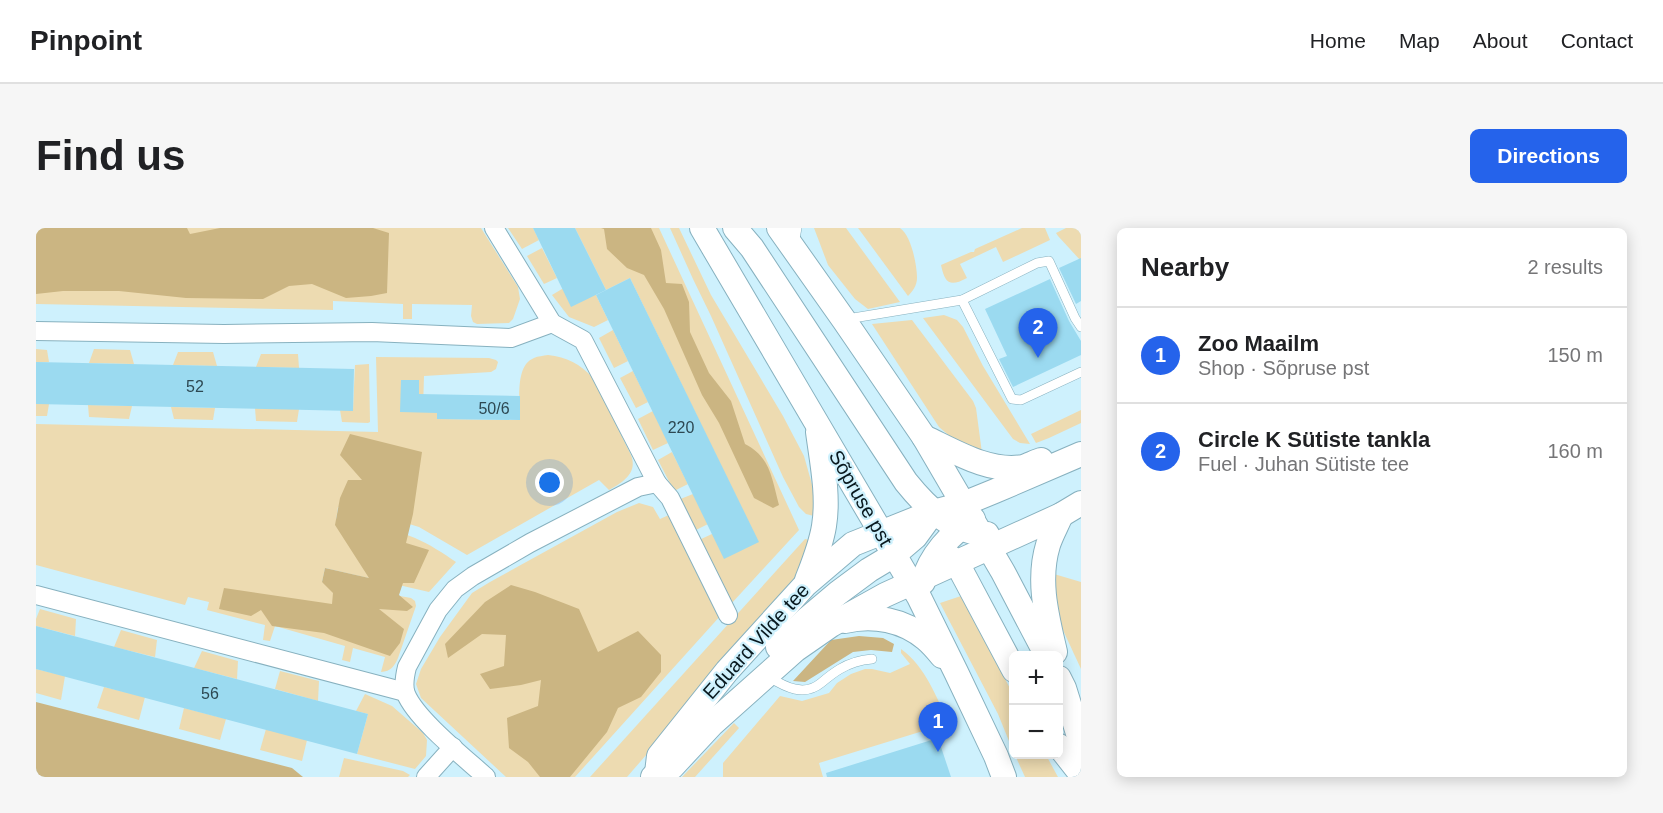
<!DOCTYPE html>
<html lang="en">
<head>
<meta charset="utf-8">
<style>
  body { margin:0; font-family:Helvetica,sans-serif; background:#f6f6f6; color:#202124 }
  .controls { position:absolute; right:18px; bottom:18px; display:grid; overflow:hidden; border-radius:9px; box-shadow:0 3px 15px #0003 }
  .controls button { width:54px; height:54px; display:grid; place-items:center; padding:0; border:0; border-bottom:2px solid #e0e0e0; background:#fff; color:#202124; font:30px sans-serif }
  .you { position:absolute; left:514px; top:255px; width:21px; height:21px; margin:-15px; border:4px solid #fff; border-radius:50%; background:#1a73e8; box-shadow:0 0 0 9px #1a73e833 }
  .badge { display:grid; place-items:center; width:39px; height:39px; border-radius:50%; background:#2563eb; color:#fff; font-size:20px; font-weight:700 }
  .pin { position:absolute; translate:-50% -50px; filter:drop-shadow(0 2px 3px #0008) }
  .pin::after { content:''; position:absolute; top:32px; width:21px; height:18px; background:inherit; clip-path:polygon(0 0,100% 0,50% 100%) }
  .list { margin:0; padding:0; list-style:none }
  h2 { display:flex; justify-content:space-between; align-items:center; height:78px; margin:0; padding:0 24px; font-size:26px }
  h2 small { font-size:20px; font-weight:400; color:#757577 }
  .list li { display:grid; grid-template-columns:39px 1fr auto; gap:18px; align-items:center; box-sizing:border-box; height:96px; padding:0 24px; border-top:2px solid #e0e0e0 }
  .list b { display:block; font-size:22px; white-space:nowrap }
  .list p { margin:0; font-size:20px; white-space:nowrap; color:#757577 }
  .list em { font-size:20px; font-style:normal; color:#757577 }
  .map { position:relative; flex:none; width:1045px; height:549px; overflow:hidden; border-radius:9px }
  header { display:flex; align-items:center; gap:36px; box-sizing:border-box; height:84px; padding:0 30px; background:#fff; border-bottom:2px solid #e0e0e0 }
  header strong { font-size:28px }
  nav { display:flex; gap:33px; margin-inline-start:auto; font-size:21px }
  .intro { display:flex; align-items:center; justify-content:space-between; box-sizing:border-box; height:144px; padding:0 36px }
  h1 { margin:0; font-size:42px }
  .button { padding:15px 27px; border-radius:9px; background:#2563eb; color:#fff; font-size:21px; font-weight:700 }
  main { display:flex; gap:36px; padding:0 36px }
  aside { flex:1; background:#fff; border-radius:9px; box-shadow:0 3px 15px #0003 }
  .map>svg:first-child { display:block }
</style>
</head>
<body>
<header>
<strong>Pinpoint</strong>
<nav><a>Home</a><a>Map</a><a>About</a><a>Contact</a></nav>
</header>
<div class="intro"><h1>Find us</h1><a class="button">Directions</a></div>
<main>
<div class="map">
<svg width="1045" height="549" viewBox="0 0 1045 549">
  <rect width="100%" height="100%" fill="#cef1fd"/>
  <g fill="#eddbb1">
    <polygon points="0,0 445,0 482,59 484,71 477,91 473,95 441,96 437,94 435,88 436,77 376,76 376,91 367,91 367,76 297,73 297,82 0,76"/>
    <polygon points="472,0 497,0 503,12 486,21"/>
    <polygon points="539,0 623,0 763,302 695,376 663,312 676,306 722,314 594,50 570,62"/>
    <polygon points="634,0 643,0 675,67 747,188 768,228 777,260 778,288 770,286 763,279 747,249 675,88 657,51"/>
    <polygon points="778,0 810,0 864,74 832,81 819,71 792,37"/>
    <path d="M 822,0 L 864,0 C 875,7 881,37 881,50 C 881,57 877,63 872,68 Z"/>
    <path d="M 986,0 L 1009,0 L 1014,12 L 967,34 L 960,19 L 924,36 L 931,50 C 914,59 909,56 905,37 L 935,24 L 938,24 L 939,21 Z"/>
    <polygon points="1030,0 1045,0 1045,33 1022,8 1020,5"/>
    <polygon points="506,20 521,50 508,56 491,28"/>
    <polygon points="526,61 560,67 572,92 558,99 533,89 516,67"/>
    <polygon points="908,87 921,92 927,99 947,138 994,216 984,215 977,211 887,90"/>
    <polygon points="876,92 937,173 940,180 946,225 916,210 903,199 836,96"/>
    <polygon points="577,102 592,133 578,140 563,110"/>
    <polygon points="0,121 11,122 13,134 0,134"/>
    <polygon points="58,121 94,122 98,136 53,135"/>
    <polygon points="142,124 177,124 181,138 137,137"/>
    <polygon points="225,126 262,126 263,140 220,139"/>
    <path d="M 512,127 C 531,129 544,136 557,150 L 595,227 C 602,245 587,254 573,262 L 563,252 L 431,327 L 383,299 L 347,288 L 302,279 L 300,292 C 325,297 354,299 379,310 C 393,316 407,325 420,334 L 393,364 L 289,340 L 286,354 L 375,370 L 379,373 L 380,378 L 362,430 C 358,439 355,443 345,444 L 349,429 L 317,420 L 314,434 L 306,432 L 309,418 L 239,398 L 234,413 L 227,412 L 229,397 L 171,382 L 173,374 L 152,369 L 149,377 L 0,337 L 0,196 L 342,204 L 340,129 L 453,130 L 460,132 L 462,134 L 460,141 L 455,144 L 388,148 L 387,181 L 401,183 L 401,191 L 483,192 C 485,174 478,138 498,130 C 502,128 507,128 512,127 Z"/>
    <polygon points="333,136 334,194 332,195 306,194 304,182 317,182 319,137"/>
    <polygon points="597,143 612,174 600,180 584,150"/>
    <polygon points="0,176 13,176 11,188 0,188"/>
    <polygon points="52,177 96,178 93,191 53,189"/>
    <polygon points="135,179 179,180 177,192 138,191"/>
    <polygon points="219,180 263,181 261,194 220,193"/>
    <polygon points="1045,182 1045,195 1013,210 1000,215 995,206"/>
    <polygon points="617,183 632,215 617,222 602,191"/>
    <polygon points="636,224 652,256 638,263 622,232"/>
    <polygon points="657,266 672,296 658,303 642,272"/>
    <polygon points="603,275 617,279 624,291 635,286 686,386 539,549 470,549 385,470 380,456 385,441 404,409 436,365 454,354 581,284"/>
    <polygon points="769,311 774,312 767,333 751,365 591,549 554,549"/>
    <polygon points="1018,346 1045,354 1045,441 1020,387"/>
    <polygon points="925,368 977,466 977,523 962,486 904,375"/>
    <polygon points="4,381 40,391 39,408 0,398 0,391"/>
    <polygon points="85,402 121,412 119,429 78,419"/>
    <path d="M 865,421 C 890,439 900,469 913,495 L 783,535 L 787,549 L 687,549 L 687,535 L 744,468 L 766,473 L 793,465 L 801,455 L 815,446 L 829,441 L 836,441 L 854,445 L 874,436 L 865,425 Z"/>
    <polygon points="166,423 202,433 201,451 158,440"/>
    <polygon points="0,441 29,448 25,472 0,465"/>
    <polygon points="244,443 283,453 282,473 239,461"/>
    <polygon points="68,459 109,469 103,492 61,480"/>
    <polygon points="329,466 356,478 387,505 391,512 390,528 379,541 321,526 332,486 320,483"/>
    <polygon points="148,480 190,491 184,512 143,501"/>
    <polygon points="698,495 703,500 659,549 646,549"/>
    <polygon points="230,501 271,512 266,533 224,522"/>
    <polygon points="979,527 1010,527 1022,549 989,549"/>
    <polygon points="308,530 367,543 374,547 372,549 303,549"/>
  </g>
  <g fill="#cbb582">
    <polygon points="0,0 151,0 154,6 184,0 337,0 353,5 351,65 335,68 310,70 276,56 253,58 227,71 150,70 83,63 27,63 0,66"/>
    <path d="M 565,0 L 615,0 L 625,22 L 630,55 L 646,56 L 653,74 L 654,104 L 673,145 L 695,173 L 709,216 C 735,229 736,252 743,277 L 737,280 L 718,270 L 683,195 L 666,167 L 628,81 L 608,47 L 591,40 L 571,21 L 568,1 Z"/>
    <polygon points="314,206 386,224 377,286 370,315 393,322 378,355 367,355 363,367 377,379 371,383 343,381 368,401 364,415 354,428 288,405 236,398 225,382 215,388 183,381 188,360 296,376 297,365 286,354 289,340 333,350 299,297 304,270 312,252 326,252 304,227"/>
    <polygon points="475,357 499,364 543,381 562,424 602,403 625,427 625,444 605,469 582,480 571,504 534,549 504,549 492,534 473,520 471,490 502,478 505,452 485,457 454,461 444,446 468,438 470,407 446,406 412,430 409,416 449,374"/>
    <polygon points="823,408 847,410 858,416 856,424 835,422 817,424 769,454 757,453 795,412"/>
    <polygon points="0,474 256,540 267,549 0,549"/>
  </g>
  <g fill="#9bdaf0">
    <polygon points="497,0 539,0 570,62 535,79"/>
    <polygon points="1045,30 1045,73 1040,76 1023,40"/>
    <polygon points="594,50 723,314 688,331 560,67"/>
    <polygon points="1014,51 1033,93 1045,113 1045,127 977,159 963,131 971,128 949,81"/>
    <polygon points="0,134 318,141 317,183 0,176"/>
    <polygon points="365,152 383,152 383,166 484,168 484,192 401,191 401,185 364,184"/>
    <polygon points="0,398 332,486 321,526 0,441"/>
    <polygon points="902,510 915,549 791,549 790,545"/>
  </g>
  <g fill="none" stroke-linecap="round" stroke-linejoin="round">
    <defs>
      <g id="lane">
        <polyline points="758,16 761,0"/>
        <polyline points="926,72 976,171 985,172 1045,144"/>
        <polyline points="811,91 926,72 1001,35 1013,33 1039,90 1045,99"/>
        <path d="M 733,449 C 749,459 768,469 785,455 C 791,450 797,445 804,441 C 814,435 824,432 836,431"/>
      </g>
      <g id="street">
        <polyline points="0,103 188,106 336,104 475,110 516,95"/>
        <polyline points="621,255 634,270 692,387"/>
        <polyline points="0,367 369,464"/>
        <polyline points="390,549 417,519"/>
        <path d="M 450,549 C 429,530 380,491 370,466 C 367,458 369,447 371,439 L 402,382 L 419,361 L 437,348 L 494,315 L 602,259 L 621,255 L 547,112 L 516,95 L 458,0"/>
      </g>
      <g id="secondary">
        <polyline points="666,0 883,369 920,444 960,528 968,549"/>
        <path d="M 699,0 L 716,20 L 870,254 C 891,280 915,304 951,306"/>
        <polyline points="743,0 808,92 888,209 967,344 1011,428"/>
        <path d="M 888,209 C 918,223 953,245 987,239 C 993,237 999,234 1005,232"/>
        <polyline points="909,325 921,335 978,442"/>
        <path d="M 771,352 C 778,334 785,317 788,298 C 793,268 786,234 782,204"/>
        <path d="M 887,354 C 894,328 915,305 937,291"/>
        <path d="M 809,393 C 837,386 868,392 890,411 C 896,416 901,422 906,428"/>
        <polyline points="742,419 770,392 802,365 833,342 858,327 879,309 898,283"/>
        <path d="M 1019,424 C 1011,389 1001,353 1012,317 C 1015,307 1021,297 1025,287"/>
        <polyline points="1023,450 1028,460 1045,515"/>
        <polyline points="1023,518 1045,546"/>
        <polyline points="621,545 623,528 691,443 770,356 817,316 897,284 927,276 959,263 1045,226"/>
        <polyline points="617,549 621,545 636,539 676,496 759,422 795,397 849,367 1025,287 1045,275"/>
      </g>
    </defs>
    <use href="#lane" stroke="#87b1bf" stroke-width="10"/>
    <use href="#street" stroke="#87b1bf" stroke-width="20"/>
    <use href="#secondary" stroke="#87b1bf" stroke-width="26"/>
    <use href="#lane" stroke="#fff" stroke-width="9"/>
    <use href="#street" stroke="#fff" stroke-width="18"/>
    <use href="#secondary" stroke="#fff" stroke-width="24"/>
  </g>
  <g text-anchor="middle" dominant-baseline="central" stroke-width="4.5" stroke-linejoin="round" paint-order="stroke">
    <g font-size="16" fill="#2d4852">
      <text x="159" y="158">52</text>
      <text x="458" y="180">50/6</text>
      <text x="645" y="199">220</text>
      <text x="174" y="465">56</text>
    </g>
    <g font-size="20" fill="#08181e" stroke="#cef1fd">
      <text transform="translate(825 270) rotate(60)">Sõpruse pst</text>
      <text transform="translate(720 413) rotate(-48)">Eduard Vilde tee</text>
    </g>
  </g>
</svg>
<div class="controls">
<button>+</button>
<button>−</button>
</div>
<div class="you"></div>
<div class="pin badge" style="left:902px;top:524px">1</div>
<div class="pin badge" style="left:1002px;top:130px">2</div>
</div>
<aside>
<h2>Nearby<small>2 results</small></h2>
<ul class="list">
<li><span class="badge">1</span><div><b>Zoo Maailm</b><p>Shop · Sõpruse pst</p></div><em>150 m</em></li>
<li><span class="badge">2</span><div><b>Circle K Sütiste tankla</b><p>Fuel · Juhan Sütiste tee</p></div><em>160 m</em></li>
</ul>
</aside>
</main>
</body>
</html>
